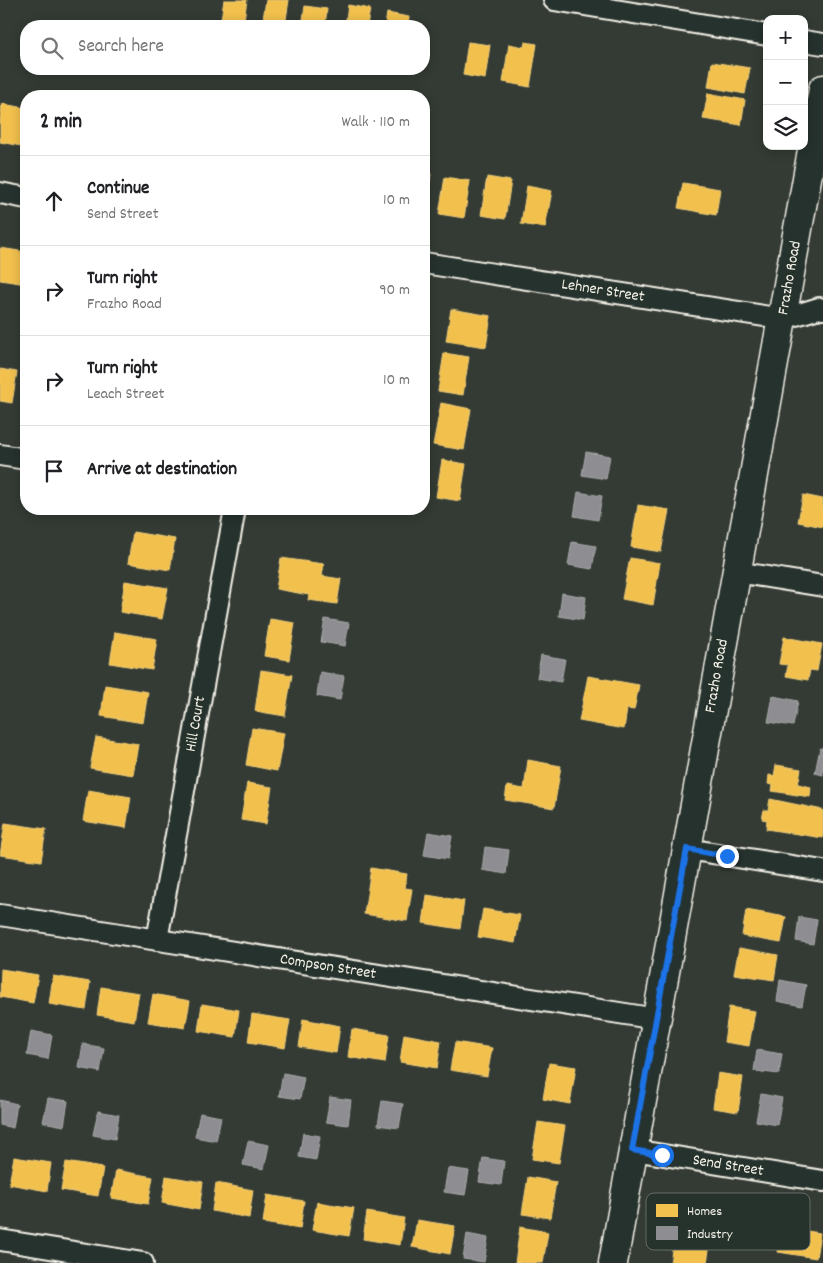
<!DOCTYPE html>
<html lang="en">
<head>
<meta charset="utf-8">
<style>
  body { margin:0; font-family:Dekko,sans-serif; background:#f6f6f6; color:#202124 }
  .controls { position:absolute; right:15px; top:15px; display:grid; overflow:hidden; border-radius:10px; box-shadow:0 2px 12px #0003 }
  .controls button { width:45px; height:45px; display:grid; place-items:center; padding:0; border:0; border-bottom:1px solid #e0e0e0; background:#fff; color:#202124; font:25px sans-serif }
  .stop { position:absolute; width:15px; height:15px; margin:-11px; border:4px solid #1a73e8; border-radius:50%; background:#fff }
  .stop.end { background:#1a73e8; border-color:#fff; box-shadow:0 1px 5px #0008 }
  .list { margin:0; padding:0; list-style:none }
  h2 { display:flex; justify-content:space-between; align-items:center; height:65px; margin:0; padding:0 20px; font-size:21px }
  h2 small { font-size:16px; font-weight:400; color:#757577 }
  .list li { display:grid; grid-template-columns:32px 1fr auto; gap:15px; align-items:center; box-sizing:border-box; height:90px; padding:0 20px; border-top:1px solid #e0e0e0 }
  .list b { display:block; font-size:19px; white-space:nowrap }
  .list p { margin:0; font-size:16px; white-space:nowrap; color:#757577 }
  .list em { font-size:16px; font-style:normal; color:#757577 }
  .icon { flex:none; width:28px; height:28px; fill:none; stroke:currentColor; stroke-width:2; stroke-linecap:round; stroke-linejoin:round }
  .map { position:relative; flex:none; width:823px; height:1263px; overflow:hidden }
  .search { position:absolute; background:#fff; box-shadow:0 2px 12px #0003; left:20px; top:20px; width:410px; height:55px; display:flex; align-items:center; gap:12px; box-sizing:border-box; padding:0 18px; border-radius:20px; color:#757577; font-size:19px }
  .panel { position:absolute; background:#fff; box-shadow:0 2px 12px #0003; left:20px; top:90px; width:410px; height:425px; border-radius:20px }
  .map>svg:first-child { display:block }
</style>
</head>
<body>
<div class="map">
<svg width="823" height="1263" viewBox="0 0 823 1263">
  <rect width="100%" height="100%" fill="#333b34"/>
  <filter id="ink" filterUnits="userSpaceOnUse"><feTurbulence type="fractalNoise" baseFrequency=".02" numOctaves="2"/><feDisplacementMap in="SourceGraphic" scale="10" xChannelSelector="R" yChannelSelector="G"/><feConvolveMatrix kernelMatrix="1 2 1 2 8 2 1 2 1" color-interpolation-filters="sRGB"/></filter>
  <g filter="url(#ink)">
    <g fill="#f2c14e" stroke="#f3cf7c">
      <polygon points="224,0 247,0 243,26 220,26"/>
      <polygon points="266,0 289,0 285,26 262,26"/>
      <polygon points="348,5 370,9 367,26 345,26"/>
      <polygon points="305,6 327,9 325,26 302,26"/>
      <polygon points="387,13 409,17 408,26 385,26"/>
      <polygon points="468,42 490,45 485,79 463,75"/>
      <polygon points="525,42 537,44 530,87 503,82 509,44 524,47"/>
      <polygon points="712,62 750,68 745,94 708,87"/>
      <polygon points="708,93 745,100 741,125 703,119"/>
      <polygon points="2,104 26,108 21,146 0,142 0,119"/>
      <polygon points="424,173 431,174 425,211 424,211"/>
      <polygon points="445,177 470,181 464,218 439,214"/>
      <polygon points="487,177 511,181 505,219 481,215"/>
      <polygon points="683,183 720,189 716,215 678,208"/>
      <polygon points="527,186 552,191 545,228 521,224"/>
      <polygon points="0,248 26,252 26,284 0,280"/>
      <polygon points="451,309 491,316 486,347 446,341"/>
      <polygon points="444,353 469,357 463,395 438,391"/>
      <polygon points="0,369 17,372 12,403 0,401"/>
      <polygon points="441,403 471,409 464,450 433,445"/>
      <polygon points="442,460 466,464 460,501 436,497"/>
      <polygon points="803,495 823,499 823,527 798,522"/>
      <polygon points="638,505 669,510 661,552 631,547"/>
      <polygon points="133,532 175,539 170,570 128,563"/>
      <polygon points="281,558 324,564 322,576 341,579 337,604 308,600 309,595 276,589"/>
      <polygon points="630,558 660,563 653,605 622,599"/>
      <polygon points="125,581 168,588 162,619 120,612"/>
      <polygon points="270,619 295,623 289,660 264,656"/>
      <polygon points="115,632 157,639 152,670 110,663"/>
      <polygon points="784,637 822,644 817,671 810,670 808,680 786,676 788,665 779,664"/>
      <polygon points="261,670 292,675 285,716 255,711"/>
      <polygon points="588,676 639,685 634,710 627,709 624,729 579,721"/>
      <polygon points="105,685 148,692 143,723 101,716"/>
      <polygon points="252,728 284,733 277,771 246,765"/>
      <polygon points="96,737 138,744 133,775 90,768"/>
      <polygon points="528,760 561,766 554,808 505,800 507,786 524,789"/>
      <polygon points="776,765 801,769 798,784 811,787 810,797 772,791 773,785 768,784 769,775 774,776"/>
      <polygon points="247,783 272,787 266,824 241,820"/>
      <polygon points="88,790 131,797 126,828 83,821"/>
      <polygon points="770,799 823,810 823,838 766,829 767,820 762,819 764,810 768,810"/>
      <polygon points="5,823 46,829 41,861 0,855"/>
      <polygon points="371,868 407,874 405,888 412,889 407,921 364,914"/>
      <polygon points="427,895 464,901 460,929 423,923"/>
      <polygon points="483,909 520,915 515,943 478,937"/>
      <polygon points="746,910 786,917 781,943 742,936"/>
      <polygon points="739,948 778,955 774,980 734,974"/>
      <polygon points="1,969 38,975 33,1003 0,997"/>
      <polygon points="53,976 90,982 86,1010 49,1004"/>
      <polygon points="101,987 139,993 134,1021 97,1015"/>
      <polygon points="153,994 190,1001 185,1028 148,1022"/>
      <polygon points="202,1004 239,1010 235,1037 198,1031"/>
      <polygon points="729,1007 755,1011 749,1046 724,1042"/>
      <polygon points="252,1014 290,1020 285,1048 248,1042"/>
      <polygon points="303,1019 340,1026 336,1053 299,1047"/>
      <polygon points="352,1029 389,1035 385,1063 348,1057"/>
      <polygon points="404,1034 441,1041 437,1068 400,1062"/>
      <polygon points="455,1042 492,1048 487,1076 450,1070"/>
      <polygon points="549,1063 576,1067 570,1104 543,1099"/>
      <polygon points="718,1073 743,1077 738,1112 713,1108"/>
      <polygon points="538,1122 565,1126 559,1163 532,1159"/>
      <polygon points="14,1157 51,1163 47,1191 9,1184"/>
      <polygon points="66,1162 103,1168 98,1196 61,1190"/>
      <polygon points="116,1170 153,1177 148,1204 111,1198"/>
      <polygon points="166,1176 203,1182 199,1210 162,1203"/>
      <polygon points="528,1177 556,1182 550,1218 522,1214"/>
      <polygon points="216,1183 253,1190 249,1218 212,1211"/>
      <polygon points="267,1195 304,1201 300,1229 263,1223"/>
      <polygon points="317,1202 354,1208 349,1236 312,1230"/>
      <polygon points="367,1212 404,1218 400,1245 363,1239"/>
      <polygon points="417,1220 455,1226 450,1254 412,1247"/>
      <polygon points="520,1227 548,1232 543,1263 515,1263"/>
      <polygon points="781,1227 820,1233 816,1258 778,1252"/>
      <polygon points="673,1244 709,1250 707,1263 670,1263"/>
    </g>
    <g fill="#8d8d92" stroke="#acabac">
      <polygon points="586,452 610,456 606,479 582,475"/>
      <polygon points="578,492 602,496 598,520 574,516"/>
      <polygon points="572,542 596,546 592,569 568,565"/>
      <polygon points="562,593 586,597 583,620 559,616"/>
      <polygon points="325,619 349,623 345,646 321,642"/>
      <polygon points="541,655 565,659 561,682 537,678"/>
      <polygon points="320,672 344,676 340,700 317,696"/>
      <polygon points="773,696 798,701 793,726 768,722"/>
      <polygon points="820,748 823,748 823,775 815,773"/>
      <polygon points="428,832 452,836 448,859 424,855"/>
      <polygon points="485,847 509,850 506,874 482,870"/>
      <polygon points="799,917 817,920 813,944 796,941"/>
      <polygon points="780,980 806,985 802,1006 777,1001"/>
      <polygon points="31,1031 52,1035 48,1059 27,1055"/>
      <polygon points="83,1044 104,1048 100,1072 79,1068"/>
      <polygon points="757,1050 782,1054 779,1074 754,1071"/>
      <polygon points="283,1073 304,1077 300,1099 279,1096"/>
      <polygon points="761,1094 782,1098 777,1125 756,1121"/>
      <polygon points="330,1097 351,1100 348,1125 326,1122"/>
      <polygon points="48,1098 68,1101 64,1126 43,1122"/>
      <polygon points="0,1100 17,1104 13,1128 0,1125"/>
      <polygon points="382,1101 403,1104 399,1128 378,1125"/>
      <polygon points="98,1111 119,1115 115,1139 93,1135"/>
      <polygon points="200,1113 221,1117 216,1141 195,1137"/>
      <polygon points="303,1133 320,1136 316,1160 299,1157"/>
      <polygon points="248,1141 269,1145 264,1169 243,1165"/>
      <polygon points="483,1158 504,1161 501,1185 479,1182"/>
      <polygon points="448,1168 469,1171 465,1195 444,1192"/>
      <polygon points="467,1234 488,1238 484,1262 463,1259"/>
    </g>
    <g fill="none" stroke-linecap="round" stroke-linejoin="round">
      <defs>
        <g id="street">
          <polyline points="554,0 767,35"/>
          <polyline points="804,41 823,44"/>
          <polyline points="0,193 26,198"/>
          <polyline points="424,263 783,319 819,308 823,309"/>
          <polyline points="0,455 26,459"/>
          <polyline points="736,572 823,586"/>
          <polyline points="687,849 823,871"/>
          <polyline points="0,915 657,1019"/>
          <polyline points="157,940 235,509"/>
          <polyline points="633,1150 823,1181"/>
          <polyline points="0,1240 143,1263"/>
        </g>
        <polyline id="secondary" points="613,1263 823,89"/>
      </defs>
      <use href="#street" stroke="#f4f1e8" stroke-width="24"/>
      <use href="#secondary" stroke="#f4f1e8" stroke-width="31"/>
      <use href="#street" stroke="#26332d" stroke-width="20"/>
      <use href="#secondary" stroke="#26332d" stroke-width="28"/>
    </g>
  </g>
  <g fill="none" stroke-linecap="round" stroke-linejoin="round" filter="url(#ink)">
    <polyline stroke="#1a73e8" stroke-width="6" points="662,1155 632,1150 687,849 727,856"/>
  </g>
  <g text-anchor="middle" dominant-baseline="central" stroke-width="5" stroke-linejoin="round" paint-order="stroke">
    <g font-size="16" fill="#f4f1e8" stroke="#26332d">
      <text transform="translate(790 278) rotate(-80)">Frazho Road</text>
      <text transform="translate(603 291) rotate(9)">Lehner Street</text>
      <text transform="translate(717 676) rotate(-80)">Frazho Road</text>
      <text transform="translate(196 724) rotate(-80)">Hill Court</text>
      <text transform="translate(328 967) rotate(9)">Compson Street</text>
      <text transform="translate(728 1166) rotate(9)">Send Street</text>
    </g>
  </g>
  <rect x="646" y="1193" width="164" height="57" rx="8" fill="#26332d" stroke="#646c65" stroke-width="1"/>
  <rect x="656" y="1204" width="22" height="13" fill="#f2c14e"/>
  <rect x="656" y="1226" width="22" height="14" fill="#8d8d92"/>
  <g font-size="14" fill="#f4f1e8">
    <text x="687" y="1215">Homes</text>
    <text x="687" y="1238">Industry</text>
  </g>
</svg>
<div class="controls">
<button>+</button>
<button>−</button>
<button><svg class="icon" aria-label="layers" viewBox="0 0 24 24"><path d="M12 4l9 5-9 5-9-5zM3 14l9 5 9-5"/></svg></button>
</div>
<div class="stop" style="left:662px;top:1155px"></div>
<div class="stop end" style="left:727px;top:856px"></div>
<div class="search"><svg class="icon" aria-label="search" viewBox="0 0 24 24"><circle cx="10" cy="10" r="6"/><path d="M15 15l6 6"/></svg>Search here</div>
<section class="panel">
<h2>2 min<small>Walk · 110 m</small></h2>
<ul class="list">
<li><svg class="icon" aria-label="ahead" viewBox="0 0 24 24"><path d="M12 20V5M6 11l6-6 6 6"/></svg><div><b>Continue</b><p>Send Street</p></div><em>10 m</em></li>
<li><svg class="icon" aria-label="right" viewBox="0 0 24 24"><path d="M7 20v-9h11M14 6l5 5-5 5"/></svg><div><b>Turn right</b><p>Frazho Road</p></div><em>90 m</em></li>
<li><svg class="icon" aria-label="right" viewBox="0 0 24 24"><path d="M7 20v-9h11M14 6l5 5-5 5"/></svg><div><b>Turn right</b><p>Leach Street</p></div><em>10 m</em></li>
<li><svg class="icon" aria-label="arrive" viewBox="0 0 24 24"><path d="M6 21V4h12l-3 4 3 4H6"/></svg><div><b>Arrive at destination</b></div></li>
</ul>
</section>
</div>
</body>
</html>
